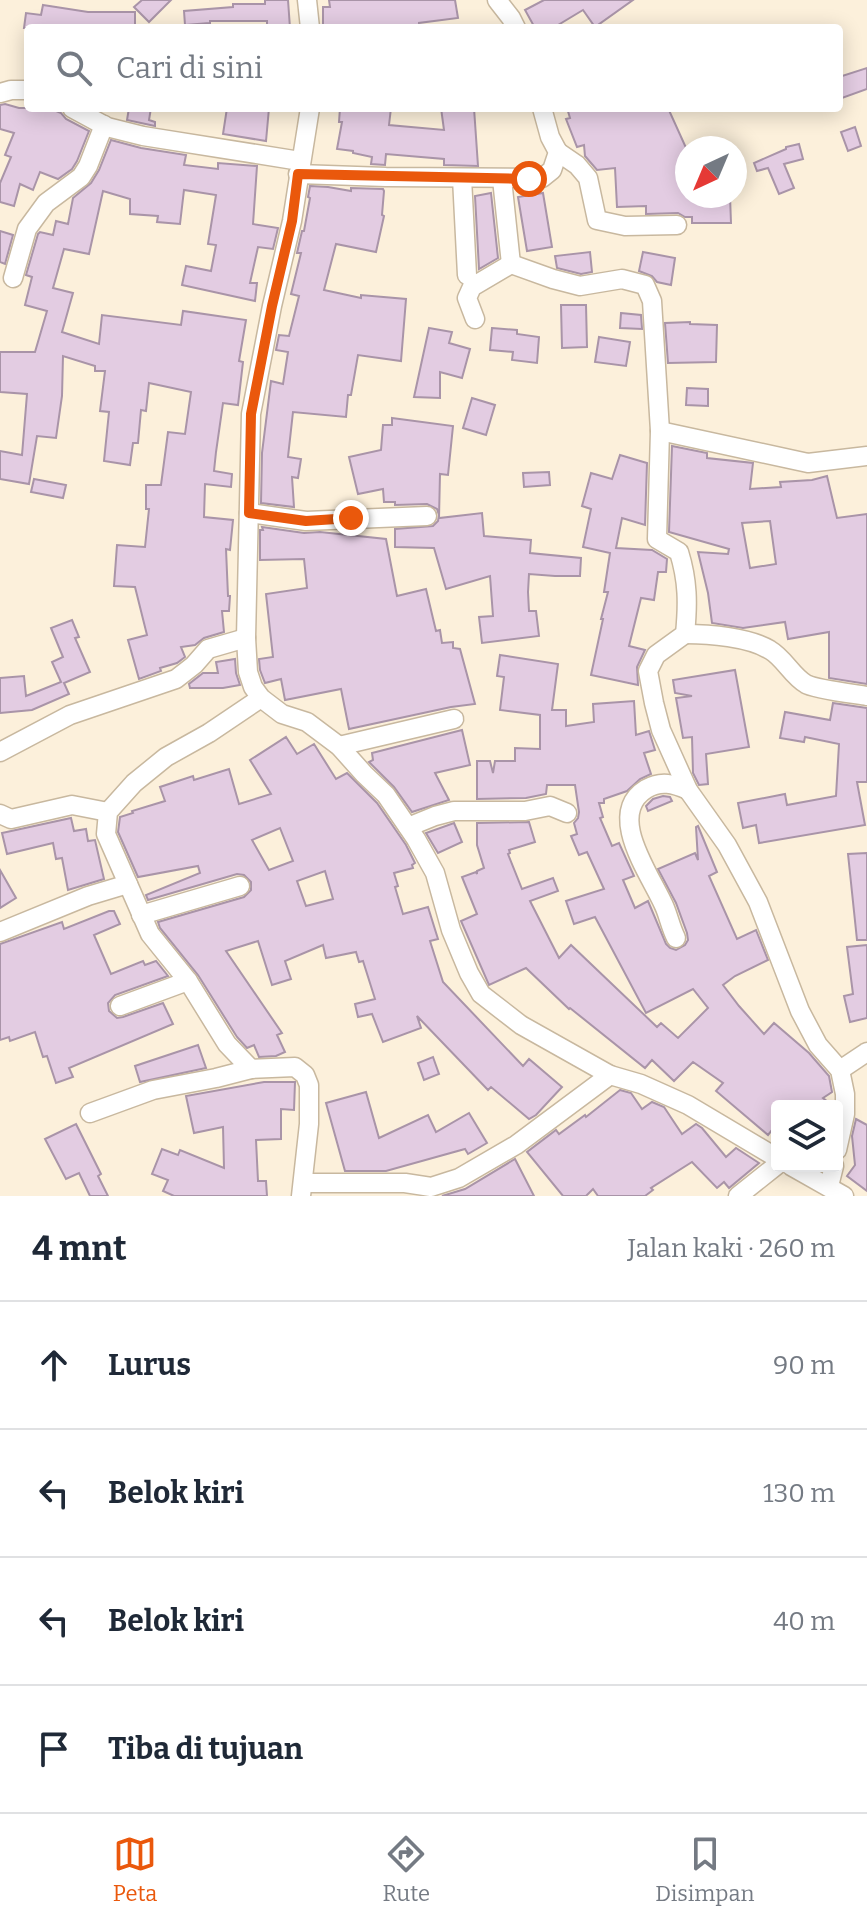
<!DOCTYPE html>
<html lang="id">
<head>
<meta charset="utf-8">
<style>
  body { margin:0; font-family:Bitter,serif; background:#f2f2f3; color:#1f2937 }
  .controls { position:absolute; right:24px; bottom:24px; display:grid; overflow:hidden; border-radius:8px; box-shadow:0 4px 20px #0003 }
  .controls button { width:72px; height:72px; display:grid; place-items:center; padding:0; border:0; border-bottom:2px solid #e0e1e3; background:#fff; color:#1f2937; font:40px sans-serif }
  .compass { position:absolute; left:675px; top:136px; width:72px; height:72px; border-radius:50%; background:#fff; box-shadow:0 4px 20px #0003; rotate:224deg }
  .stop { position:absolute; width:24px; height:24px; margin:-18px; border:6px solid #ea580c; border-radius:50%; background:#fff }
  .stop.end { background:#ea580c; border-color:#fff; box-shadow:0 2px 8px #0008 }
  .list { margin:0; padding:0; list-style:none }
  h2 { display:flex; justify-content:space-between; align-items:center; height:104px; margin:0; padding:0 32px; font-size:34px }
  h2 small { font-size:26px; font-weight:400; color:#747a83 }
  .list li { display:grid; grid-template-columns:52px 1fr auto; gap:24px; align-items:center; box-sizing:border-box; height:128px; padding:0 32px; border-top:2px solid #e0e1e3 }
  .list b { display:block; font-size:30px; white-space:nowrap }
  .list em { font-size:26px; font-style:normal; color:#747a83 }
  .icon { flex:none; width:44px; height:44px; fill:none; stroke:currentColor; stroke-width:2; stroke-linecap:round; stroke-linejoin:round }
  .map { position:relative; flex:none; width:867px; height:1196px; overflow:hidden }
  .search { position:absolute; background:#fff; box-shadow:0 4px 20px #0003; left:24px; right:24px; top:24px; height:88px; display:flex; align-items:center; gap:20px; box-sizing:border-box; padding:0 28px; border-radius:8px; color:#747a83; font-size:30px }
  .sheet { height:616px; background:#fff }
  nav { display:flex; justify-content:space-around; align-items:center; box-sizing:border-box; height:112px; border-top:2px solid #e0e1e3; background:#fff; font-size:22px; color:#747a83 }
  nav a { display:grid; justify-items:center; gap:4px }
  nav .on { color:#ea580c }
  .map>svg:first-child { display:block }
</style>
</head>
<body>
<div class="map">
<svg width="867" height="1196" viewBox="0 0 867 1196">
  <rect width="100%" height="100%" fill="#fcf0db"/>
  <g fill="#e3cce2" stroke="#a994a8" stroke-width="2" fill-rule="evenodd">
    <polygon points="142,0 171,0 149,22 134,7"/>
    <polygon points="265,0 288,0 290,28 267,28 267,21 210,21 210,23 185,25 184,11 233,7 233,4 265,4"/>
    <polygon points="329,0 455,0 458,18 419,23 419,25 383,28 323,28 323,7 330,7"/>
    <polygon points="544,0 633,0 595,27 583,10 553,28 535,28 525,10"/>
    <polygon points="43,5 88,12 135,12 135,28 24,28 26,13 41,15"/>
    <polygon points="867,68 867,89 842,98 839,89 839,77"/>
    <polygon points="5,104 19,108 49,108 61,113 66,119 89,131 77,161 72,169 58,179 40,172 33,190 20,184 14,206 0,202 0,183 11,157 5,155 14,133 0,129 0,105"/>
    <polygon points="129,108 151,108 149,120 155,122 155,126 127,120"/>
    <polygon points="227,108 269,108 266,141 223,134"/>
    <polygon points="340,108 391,108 389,125 444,130 441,108 474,108 478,166 444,165 444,159 386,154 385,165 371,164 372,157 353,153 353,151 337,149 342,122 339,122"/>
    <polygon points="567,108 668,108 687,150 687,196 707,196 710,201 722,196 730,196 731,223 692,223 692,217 685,217 678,213 646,214 646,206 617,207 615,168 597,170 585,156 584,145 577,147 566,119 570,118"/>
    <polygon points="855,127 861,146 848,151 841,132"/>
    <polygon points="111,140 141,148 186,155 184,165 218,169 218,163 257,166 253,224 278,228 273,249 258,247 250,283 257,283 255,301 182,285 186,266 211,271 216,245 208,244 216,195 184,190 180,224 157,222 158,216 130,214 130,199 103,191 89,254 64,249 53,288 73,293 62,332 99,344 102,315 181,325 183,311 246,320 239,361 243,362 238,405 223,403 216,452 214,471 232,474 231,487 205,484 204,517 233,520 230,550 226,549 228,596 230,596 229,611 222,611 224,632 204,638 195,645 181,647 185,657 177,663 160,668 161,671 139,679 128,640 147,635 135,587 114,586 117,545 145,547 149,509 146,509 146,485 161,485 168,432 185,434 191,392 149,383 146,411 141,410 138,443 133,443 130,465 104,461 109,412 100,411 105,371 95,371 95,366 63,356 62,396 56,438 37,436 29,484 0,479 0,451 22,455 27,394 0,392 0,352 35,352 47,311 25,305 32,277 26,275 38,234 40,232 53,235 56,221 68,224 73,198 91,183 99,170"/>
    <polygon points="799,144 803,159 784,164 794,188 779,194 768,168 757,171 754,163 786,149 786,147"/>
    <polygon points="310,186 328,187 351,191 351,188 383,189 384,191 382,215 384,216 376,252 336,244 324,290 361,298 361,295 406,299 401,361 358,355 351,395 348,395 346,417 293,412 288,457 301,459 298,478 292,477 294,507 261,503 262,453 271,381 283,384 288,352 276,350 279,335 289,336 299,296 291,294 301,253 297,253 302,231 304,231 310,198 308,197"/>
    <polygon points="491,193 498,258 479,269 475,196"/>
    <polygon points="543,193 552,247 527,251 518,197"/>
    <polygon points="0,231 13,235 5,264 0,262"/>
    <polygon points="590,252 592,272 581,274 557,268 555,256"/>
    <polygon points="643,252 675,258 671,285 657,282 652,276 639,271"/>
    <polygon points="561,305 586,305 587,347 562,348"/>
    <polygon points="621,313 641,315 642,329 620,328"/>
    <polygon points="690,322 690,324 717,325 716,362 668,363 665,323"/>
    <polygon points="429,328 452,332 449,343 470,349 462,378 440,372 440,398 414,397"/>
    <polygon points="492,328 517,330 517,334 539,337 537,363 512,360 513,352 490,350"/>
    <polygon points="599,337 630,342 626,366 595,362"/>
    <polygon points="687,388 708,389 708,406 686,405"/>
    <polygon points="472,398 495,405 486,435 463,428"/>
    <polygon points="392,418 453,426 448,475 440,474 439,518 482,513 484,536 531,540 530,553 581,558 580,576 555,576 529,574 528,592 529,611 536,611 539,636 482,643 479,617 493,616 490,576 446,589 434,548 395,547 395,529 433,526 438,521 439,515 437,509 427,504 395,505 395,502 384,502 383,489 358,494 349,457 381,450 383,425 392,425"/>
    <path d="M 672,446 L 707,453 L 707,458 L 753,463 L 750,489 L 781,487 L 780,482 L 812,480 L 827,476 L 837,518 L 867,514 L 867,684 L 829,678 L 829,632 L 788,639 L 785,622 L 743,628 L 712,623 L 708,593 L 698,552 L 728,554 L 729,549 L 669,532 ZM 770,521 L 776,564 L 750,568 L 742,523 Z"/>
    <polygon points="620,455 647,463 645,525 622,518 616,548 652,550 667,559 666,572 658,572 654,600 641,598 629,646 645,650 637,667 638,685 591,675 603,619 601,619 608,592 604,592 610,553 583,547 591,509 582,506 591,473 612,479"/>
    <polygon points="549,472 550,485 524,487 523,473"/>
    <polygon points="34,479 66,485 63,498 31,492"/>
    <polygon points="262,527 304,533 320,532 386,539 397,596 426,589 436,631 440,630 442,643 453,642 453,648 460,649 475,704 451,707 349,729 341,689 285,700 281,679 265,683 260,670 259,659 273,657 266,594 307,588 304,559 260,560 260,530 263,530"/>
    <polygon points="72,620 79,637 75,638 90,672 64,683 69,694 32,710 0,713 0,678 24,676 26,696 61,682 52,662 63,657 51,628"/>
    <polygon points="500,655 558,664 552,710 566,710 566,726 594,722 593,704 634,701 636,735 649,731 655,750 644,753 651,774 640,779 627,791 604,799 604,803 599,803 603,817 600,818 612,846 619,843 634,876 623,880 635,908 648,901 666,944 670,948 676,950 685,945 688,940 687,933 676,903 658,869 695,853 698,860 696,827 698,826 717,872 709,876 737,939 756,930 768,960 735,976 723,985 739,1006 764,1034 774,1023 809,1053 829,1076 832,1092 823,1098 833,1106 777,1106 777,1124 768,1135 716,1091 723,1083 693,1062 674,1081 652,1060 645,1068 570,1008 569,1009 526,968 489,985 461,921 477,914 462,877 476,872 477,874 477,871 484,868 477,845 477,823 529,822 535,842 509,850 510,853 508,854 522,889 553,878 558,891 530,901 559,958 571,945 657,1027 661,1023 678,1038 708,1008 693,989 646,1013 595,917 574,924 566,901 604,889 587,852 579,855 571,836 577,834 574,823 578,818 579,812 575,785 547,785 546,794 526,798 477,799 477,761 490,761 493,773 495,761 515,761 515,748 540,749 540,715 500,710 504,677 497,676"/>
    <polygon points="235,659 236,673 240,685 223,688 190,688 189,684 203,673 218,673 216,662"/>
    <polygon points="735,670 749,747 706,754 708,784 699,785 693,773 692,737 683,738 676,698 692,696 675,693 673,680"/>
    <polygon points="833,703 867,708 867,782 857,782 865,825 759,843 756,825 743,828 738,803 785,794 787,805 836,796 839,744 805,737 804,742 780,738 785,712 830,720"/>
    <polygon points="462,730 470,765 435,773 449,800 412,812 394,787 369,762 373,760 372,753"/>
    <path d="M 286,737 L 297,754 L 314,744 L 336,779 L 347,773 L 377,803 L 406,845 L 415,863 L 412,865 L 413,868 L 394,873 L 398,886 L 395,887 L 403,914 L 428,907 L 438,939 L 430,941 L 443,982 L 523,1066 L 529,1059 L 562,1087 L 536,1115 L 529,1119 L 491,1087 L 488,1090 L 417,1016 L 421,1028 L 383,1042 L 372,1014 L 358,1017 L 355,1004 L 375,999 L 363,961 L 359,962 L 356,952 L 326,958 L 323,945 L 285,961 L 291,979 L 272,985 L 258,941 L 226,951 L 282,1033 L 277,1035 L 285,1052 L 276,1056 L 259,1057 L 254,1045 L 247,1048 L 237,1037 L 198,975 L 160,928 L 158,922 L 244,897 L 251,890 L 251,882 L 244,875 L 237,874 L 148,900 L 146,895 L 200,873 L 198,866 L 138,877 L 118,832 L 120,817 L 133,813 L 132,811 L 165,801 L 160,787 L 193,776 L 194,780 L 229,769 L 239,804 L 271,794 L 250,760 ZM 280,828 L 293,861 L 269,870 L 252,840 ZM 325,871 L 333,899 L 306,906 L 297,881 Z"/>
    <polygon points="663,796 670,797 672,801 648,811 646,806 653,799"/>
    <polygon points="71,818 74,831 86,829 88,841 95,840 104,879 68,890 62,858 56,859 53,843 7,854 2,833"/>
    <polygon points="454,823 462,842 438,853 426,833"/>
    <polygon points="867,853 867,940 857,940 848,854"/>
    <polygon points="0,870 16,898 0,908"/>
    <polygon points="109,911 114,911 120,924 94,935 111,974 143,961 145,965 156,961 168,976 115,995 108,1003 109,1011 117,1018 123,1017 163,1003 173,1024 69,1068 73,1077 56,1083 47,1056 43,1057 35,1032 10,1041 9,1037 0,1040 0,944 62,922 64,929"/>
    <polygon points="867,945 867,1018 850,1022 844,996 853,994 847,947"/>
    <polygon points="198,1045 206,1068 140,1082 135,1066"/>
    <polygon points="433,1057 439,1074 424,1080 418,1063"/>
    <polygon points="264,1082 295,1082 294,1110 281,1109 281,1139 256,1140 258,1181 266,1181 267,1196 174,1196 163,1191 168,1180 152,1174 162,1149 178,1155 180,1150 224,1168 223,1127 194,1133 186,1096"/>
    <polygon points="620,1090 631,1093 642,1109 652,1102 664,1107 682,1134 696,1124 702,1128 726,1157 736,1148 759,1163 729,1188 724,1182 717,1188 692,1162 651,1188 653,1190 645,1196 598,1196 593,1189 586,1196 563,1196 527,1152 556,1130 559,1134 585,1115 586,1117"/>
    <polygon points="366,1092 379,1138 428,1115 436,1132 469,1113 487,1143 468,1154 465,1149 386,1171 345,1171 326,1103"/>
    <polygon points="856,1119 867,1125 867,1191 847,1176 855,1165 852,1136"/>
    <polygon points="76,1124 101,1174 98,1176 108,1196 90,1196 79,1173 66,1179 45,1139"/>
    <polygon points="515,1159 534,1196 442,1196 465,1189"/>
  </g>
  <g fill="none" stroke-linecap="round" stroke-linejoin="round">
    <defs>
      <g id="minor">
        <polyline points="307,0 310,28"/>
        <polyline points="497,0 511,18 516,28"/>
        <polyline points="0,93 11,90 28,90"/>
        <polyline points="72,108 107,127 143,136 300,161"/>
        <polyline points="310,108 292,221 272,306 251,414 246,638 248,672 253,687 261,698 282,714 307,722 339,746 364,774 386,795 416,839 435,873 451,930 469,973 481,994 521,1025 610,1075 641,1084 688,1105 777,1158"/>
        <polyline points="558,152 577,165 588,178 597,220 625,226 677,225"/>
        <polyline points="298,174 386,177 542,178 552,170 558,152 550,137 542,108"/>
        <polyline points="462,178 467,275"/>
        <polyline points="502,179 511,264"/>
        <polyline points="13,278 27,229 46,203 81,177 88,166 104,125"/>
        <path d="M 475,319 L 467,298 L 472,287 L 511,264 L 553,279 L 580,286 L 622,279 L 645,285 L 652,301 L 660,431 L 657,539 L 679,552 C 688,581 688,604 685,634 L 656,655 L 648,671 L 654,703 L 661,730 L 688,790 L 727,845 L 758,902 L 800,1011 L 818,1045 L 840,1070 L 845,1094 L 845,1114 L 837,1150"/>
        <polyline points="660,431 808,463 867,456"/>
        <polyline points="249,513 306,521 427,516"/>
        <path d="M 685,634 C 709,634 749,637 770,650 C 784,658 792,676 806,684 C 814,689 855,694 867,696"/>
        <polyline points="261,698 209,733 166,757 134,783 108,812 106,834 150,934 188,981 227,1044 251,1069 295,1067 305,1075 309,1085 309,1124 301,1196"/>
        <polyline points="339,746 454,719"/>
        <polyline points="0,752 70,715 176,679 194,665 208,649 246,638"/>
        <polyline points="0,814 11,819 72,805 108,812"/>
        <polyline points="408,827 435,816 454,811 525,811 550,806 567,813"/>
        <polyline points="141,915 240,886"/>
        <polyline points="0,932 88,896 128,884"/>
        <path d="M 676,938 C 671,928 669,918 665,908 C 653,878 604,815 646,789 C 661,780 674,784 688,790"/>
        <polyline points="120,1006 188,981"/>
        <polyline points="840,1070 867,1052"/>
        <polyline points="90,1113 153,1090 216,1078 251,1069"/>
        <polyline points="791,1166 844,1196"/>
        <polyline points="303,1183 405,1183 431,1187 459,1178 516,1145 610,1075"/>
        <polyline points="829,1186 834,1166"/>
        <polyline points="738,1196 777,1165"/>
      </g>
    </defs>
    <use href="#minor" stroke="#c8b89f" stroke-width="21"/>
    <use href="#minor" stroke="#fff" stroke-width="18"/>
  </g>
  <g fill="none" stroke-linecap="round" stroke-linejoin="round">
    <polyline stroke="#ea580c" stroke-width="10" points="351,518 306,521 249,513 251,414 272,306 292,221 298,174 529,179"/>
  </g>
</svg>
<div class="controls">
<button><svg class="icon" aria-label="layers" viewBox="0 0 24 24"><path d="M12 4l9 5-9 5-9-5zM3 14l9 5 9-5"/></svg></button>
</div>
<svg class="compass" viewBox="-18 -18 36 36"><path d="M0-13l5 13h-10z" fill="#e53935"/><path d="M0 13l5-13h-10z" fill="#747a83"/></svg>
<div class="stop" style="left:529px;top:179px"></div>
<div class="stop end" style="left:351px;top:518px"></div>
<div class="search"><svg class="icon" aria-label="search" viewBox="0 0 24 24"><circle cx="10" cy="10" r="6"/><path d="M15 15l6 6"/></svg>Cari di sini</div>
</div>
<section class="sheet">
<h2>4 mnt<small>Jalan kaki · 260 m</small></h2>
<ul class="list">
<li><svg class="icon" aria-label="ahead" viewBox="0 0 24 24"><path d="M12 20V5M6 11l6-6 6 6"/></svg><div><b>Lurus</b></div><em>90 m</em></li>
<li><svg class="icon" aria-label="left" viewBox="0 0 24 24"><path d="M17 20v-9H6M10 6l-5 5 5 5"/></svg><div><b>Belok kiri</b></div><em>130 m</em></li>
<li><svg class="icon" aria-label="left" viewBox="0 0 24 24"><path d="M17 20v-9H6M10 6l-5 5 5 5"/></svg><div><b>Belok kiri</b></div><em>40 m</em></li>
<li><svg class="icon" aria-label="arrive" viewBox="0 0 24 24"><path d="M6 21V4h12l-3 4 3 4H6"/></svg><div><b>Tiba di tujuan</b></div></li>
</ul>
</section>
<nav>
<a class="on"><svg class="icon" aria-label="map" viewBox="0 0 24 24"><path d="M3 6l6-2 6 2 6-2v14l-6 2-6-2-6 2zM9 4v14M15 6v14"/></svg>Peta</a>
<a><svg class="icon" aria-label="directions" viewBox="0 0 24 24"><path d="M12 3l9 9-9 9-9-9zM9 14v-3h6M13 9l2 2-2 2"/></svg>Rute</a>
<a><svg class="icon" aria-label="saved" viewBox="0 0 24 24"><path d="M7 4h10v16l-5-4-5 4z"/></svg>Disimpan</a>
</nav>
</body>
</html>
